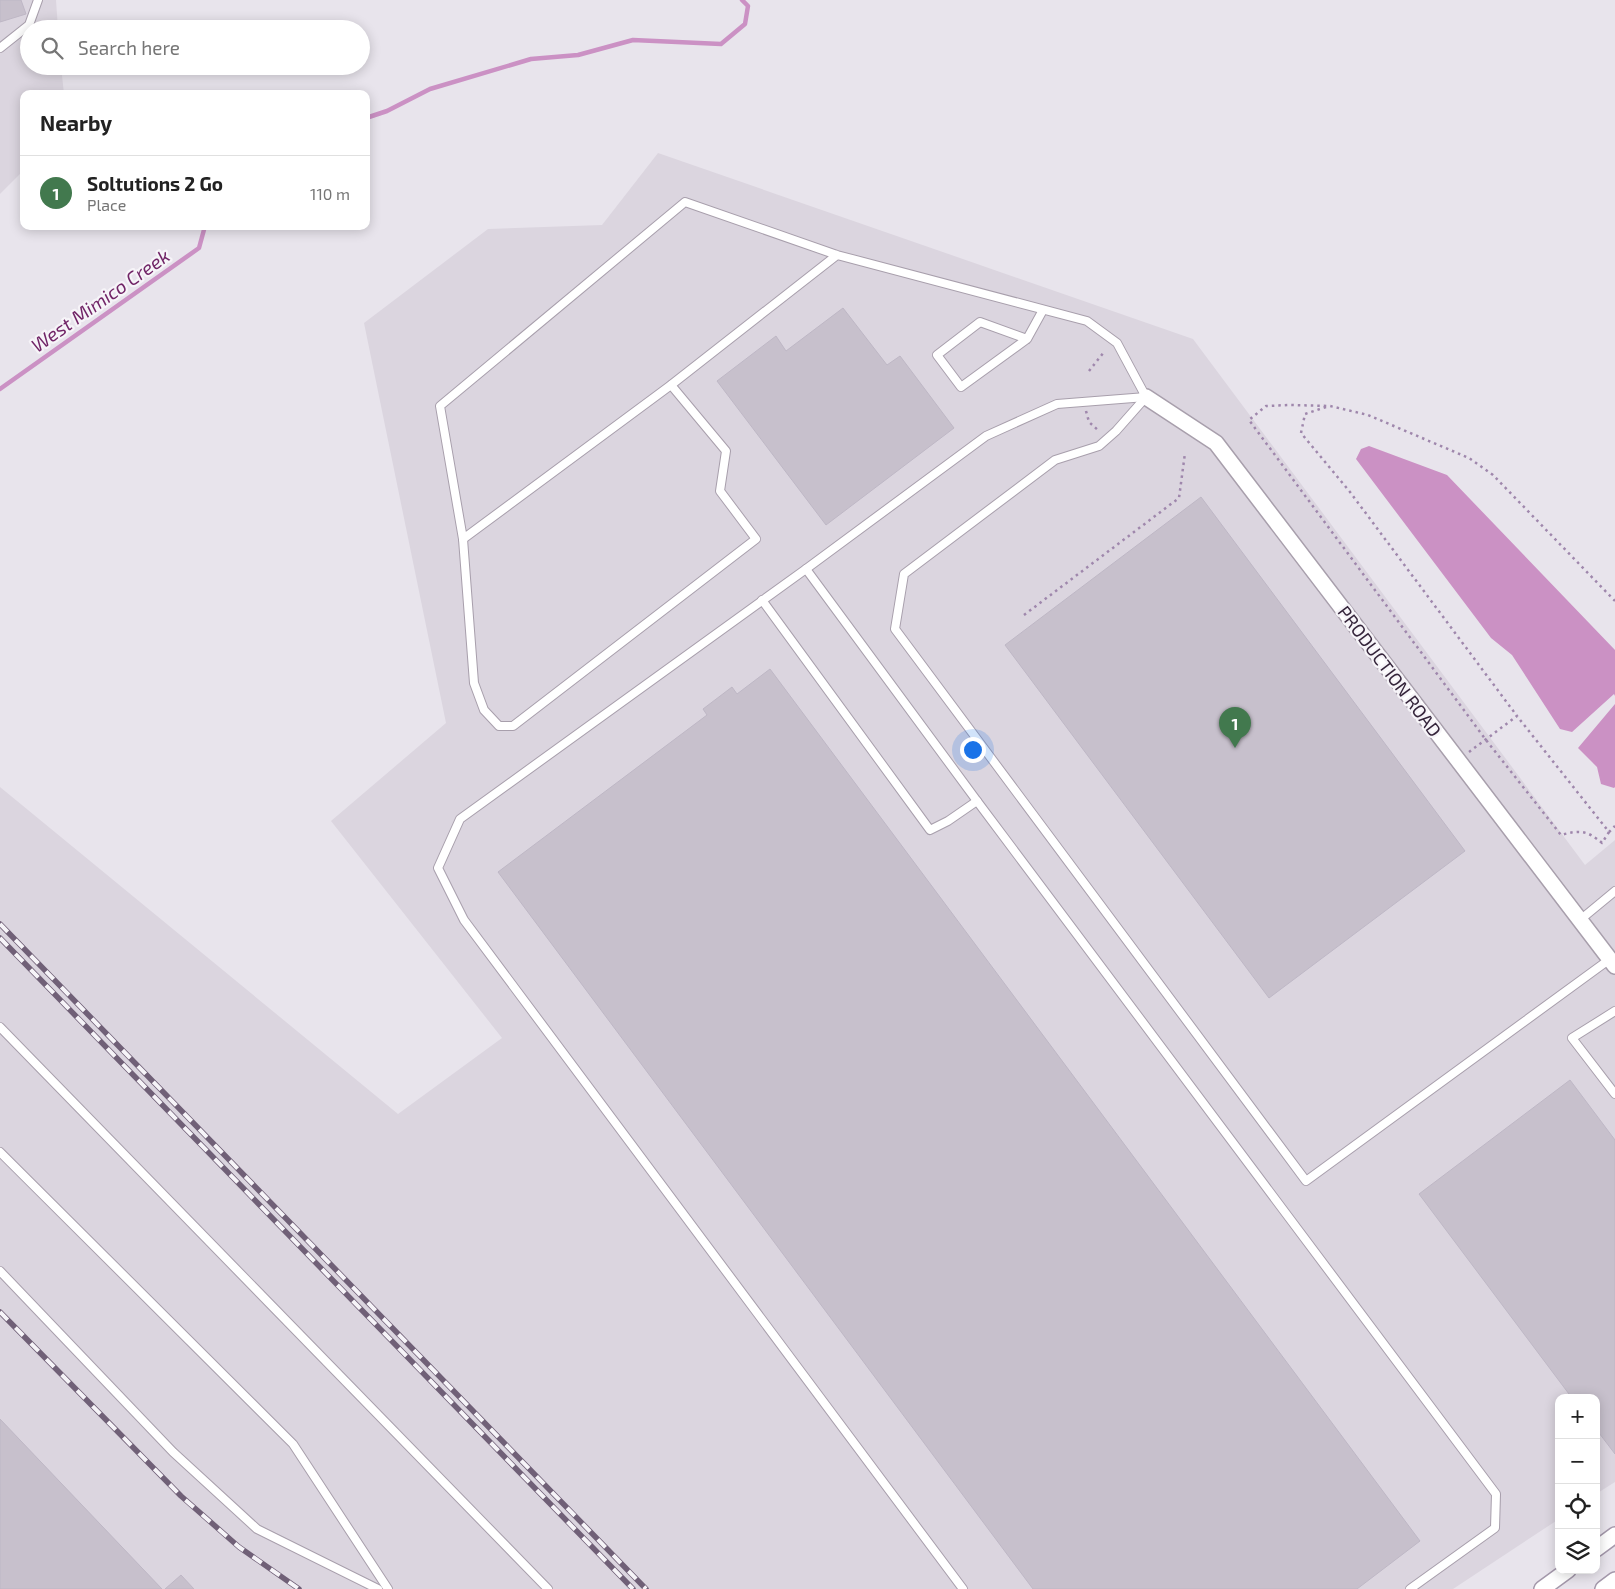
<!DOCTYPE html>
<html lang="en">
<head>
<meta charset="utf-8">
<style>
  body { margin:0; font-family:"Exo 2",sans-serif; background:#f6f6f6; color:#222 }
  .controls { position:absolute; right:15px; bottom:15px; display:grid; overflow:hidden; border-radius:10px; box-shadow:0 2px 12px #0003 }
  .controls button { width:45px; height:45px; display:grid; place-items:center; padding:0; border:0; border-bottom:1px solid #e0e0e0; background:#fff; color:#222; font:25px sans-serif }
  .you { position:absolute; left:972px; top:749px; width:18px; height:18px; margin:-12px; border:4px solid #fff; border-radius:50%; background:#1a73e8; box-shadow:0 0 0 8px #1a73e833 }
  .badge { display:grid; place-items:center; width:32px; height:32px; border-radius:50%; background:#42794e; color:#fff; font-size:16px; font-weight:700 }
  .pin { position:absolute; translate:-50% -41px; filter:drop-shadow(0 1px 2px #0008) }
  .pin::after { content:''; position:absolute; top:26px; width:18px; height:15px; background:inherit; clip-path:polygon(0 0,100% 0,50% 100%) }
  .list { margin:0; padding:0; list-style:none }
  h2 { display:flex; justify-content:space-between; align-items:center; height:65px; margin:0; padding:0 20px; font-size:21px }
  h2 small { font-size:16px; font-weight:400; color:#767676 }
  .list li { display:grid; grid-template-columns:32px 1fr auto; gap:15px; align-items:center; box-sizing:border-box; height:75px; padding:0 20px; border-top:1px solid #e0e0e0 }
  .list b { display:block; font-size:19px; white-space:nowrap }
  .list p { margin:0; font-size:16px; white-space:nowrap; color:#767676 }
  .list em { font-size:16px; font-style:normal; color:#767676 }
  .icon { flex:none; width:28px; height:28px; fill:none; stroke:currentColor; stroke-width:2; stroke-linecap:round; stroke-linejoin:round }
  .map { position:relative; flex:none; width:1615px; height:1589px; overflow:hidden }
  .search { position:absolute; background:#fff; box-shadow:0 2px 12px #0003; left:20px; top:20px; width:350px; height:55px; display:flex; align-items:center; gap:12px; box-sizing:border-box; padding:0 18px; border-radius:28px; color:#767676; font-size:19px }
  .panel { position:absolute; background:#fff; box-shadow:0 2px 12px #0003; left:20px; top:90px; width:350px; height:140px; border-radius:10px }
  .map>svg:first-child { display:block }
</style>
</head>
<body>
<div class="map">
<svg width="1615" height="1589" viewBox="0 0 1615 1589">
  <rect width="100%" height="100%" fill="#e8e4ec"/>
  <g fill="#dbd5df">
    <polygon points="0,0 56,0 58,29 29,29 29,66 61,66 64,94 24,94 24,170 0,194"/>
    <polygon points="658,153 1193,339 1585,865 1615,840 1615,1482 1596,1494 1596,1398 1559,1398 1559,1519 1453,1589 0,1589 0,787 398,1114 502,1038 331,821 446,723 364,323 488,229 602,225"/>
  </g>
  <g fill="#cb91c4">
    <polygon points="1369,446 1447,475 1615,650 1615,696 1614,694 1572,732 1560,729 1512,655 1491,638 1356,459 1361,449"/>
    <polygon points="1615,704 1615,787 1614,788 1601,784 1597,767 1578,748"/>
  </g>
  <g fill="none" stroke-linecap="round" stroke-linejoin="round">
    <g stroke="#cb91c4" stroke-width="4.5">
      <polyline points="366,118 387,111 430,89 531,59 578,55 633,40 721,44 745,24 748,6 742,0"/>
      <polyline points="0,389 199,248 205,226"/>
    </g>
  </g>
  <g fill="#c7c0cc" stroke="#beb7c5">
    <polygon points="0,0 21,0 26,14 0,22"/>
    <polygon points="843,308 887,365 900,356 954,428 826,525 717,381 776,336 786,351"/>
    <polygon points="1201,497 1465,851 1269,998 1005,645"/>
    <polygon points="770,669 1420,1541 1357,1589 1033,1589 498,872 707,715 703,709 732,687 737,694"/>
    <polygon points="1570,1080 1615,1140 1615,1454 1596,1429 1596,1398 1572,1398 1419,1194"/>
    <polygon points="0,1419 162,1589 0,1589"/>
    <polygon points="181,1575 194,1589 165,1589"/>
  </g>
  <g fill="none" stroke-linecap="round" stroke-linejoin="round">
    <defs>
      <g id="lane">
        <polyline points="0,48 29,25 38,0"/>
        <polyline points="837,255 671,385 463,539 440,406 685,202 837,255 1087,321 1117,343 1146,397"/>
        <polyline points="1027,339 961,387 937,355 980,322 1027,339 1043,310"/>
        <polyline points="1146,397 1116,431 1099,446 1055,460 904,574 895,629 1306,1181 1610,959"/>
        <polyline points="463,539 474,683 484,710 499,726 513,726 756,539 720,491 726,451 671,385"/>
        <polyline points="806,569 977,801 1496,1494 1495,1528 1410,1589"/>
        <polyline points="762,600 930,830 948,821 977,801"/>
        <polyline points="1580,920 1615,891"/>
        <polyline points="1615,1011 1572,1038 1615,1094"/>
        <polyline points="0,1027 548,1589"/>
        <polyline points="0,1152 293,1444 388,1589"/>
        <polyline points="0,1271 173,1452 257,1529 378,1589"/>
        <polyline points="963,1589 464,920 438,868 460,819 806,569 986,436 1057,404 1146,397"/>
      </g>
      <polyline id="street" points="1146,397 1216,443 1615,966"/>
      <g id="secondary">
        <polyline points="1596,1549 1615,1535"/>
        <polyline points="1542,1589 1568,1570"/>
        <polyline points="1603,1589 1615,1580"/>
      </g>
    </defs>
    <use href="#lane" stroke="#a89fac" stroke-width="10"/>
    <use href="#street" stroke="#a89fac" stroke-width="18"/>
    <use href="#secondary" stroke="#a498ab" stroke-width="18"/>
    <g stroke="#9f87ac" stroke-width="2.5" stroke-dasharray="2.5 4" stroke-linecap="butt">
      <polyline points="1089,371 1104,352"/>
      <polyline points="1326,407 1305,414 1301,433 1350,492 1517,716"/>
      <polyline points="1086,411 1089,422 1099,431"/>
      <polyline points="1024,615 1179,498 1185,453"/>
      <polyline points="1469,752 1517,716 1609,832 1615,826"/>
      <path d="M 1609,832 L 1602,843 C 1587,830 1579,830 1561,835 L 1486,740 L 1249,420 L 1266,406 L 1289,405 L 1330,406 L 1368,415 L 1469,458 L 1493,475 L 1615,601"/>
    </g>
    <use href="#lane" stroke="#fff" stroke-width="8"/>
    <use href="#street" stroke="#fff" stroke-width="15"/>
    <use href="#secondary" stroke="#fff" stroke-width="15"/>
    <defs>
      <g id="rail">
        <polyline points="0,924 646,1589"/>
        <polyline points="0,938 633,1589"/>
        <polyline points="0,1312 181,1496 239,1547 299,1589"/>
      </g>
    </defs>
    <use href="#rail" stroke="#706077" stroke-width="5.5"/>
    <use href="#rail" stroke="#f6f4f8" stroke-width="4" stroke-dasharray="11" stroke-linecap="butt"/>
  </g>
  <g text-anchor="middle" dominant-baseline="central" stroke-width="4.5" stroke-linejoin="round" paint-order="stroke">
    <g font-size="18" fill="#35253b" stroke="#f6f4f8">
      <text transform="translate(1390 671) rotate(53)">PRODUCTION ROAD</text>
    </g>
    <g font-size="19" font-style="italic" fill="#712567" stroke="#f6f4f8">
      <text transform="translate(100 300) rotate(-35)">West Mimico Creek</text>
    </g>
  </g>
</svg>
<div class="controls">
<button>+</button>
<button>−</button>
<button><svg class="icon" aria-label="locate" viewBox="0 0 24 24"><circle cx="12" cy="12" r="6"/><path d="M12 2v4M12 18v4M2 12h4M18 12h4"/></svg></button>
<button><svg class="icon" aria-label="layers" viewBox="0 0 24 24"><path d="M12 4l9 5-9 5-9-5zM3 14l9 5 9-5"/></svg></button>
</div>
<div class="you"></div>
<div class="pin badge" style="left:1235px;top:748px">1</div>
<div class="search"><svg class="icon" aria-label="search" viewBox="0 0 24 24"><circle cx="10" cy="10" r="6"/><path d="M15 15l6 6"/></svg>Search here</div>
<section class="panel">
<h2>Nearby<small></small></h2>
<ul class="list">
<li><span class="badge">1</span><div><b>Soltutions 2 Go</b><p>Place</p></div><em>110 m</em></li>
</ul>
</section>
</div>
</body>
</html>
